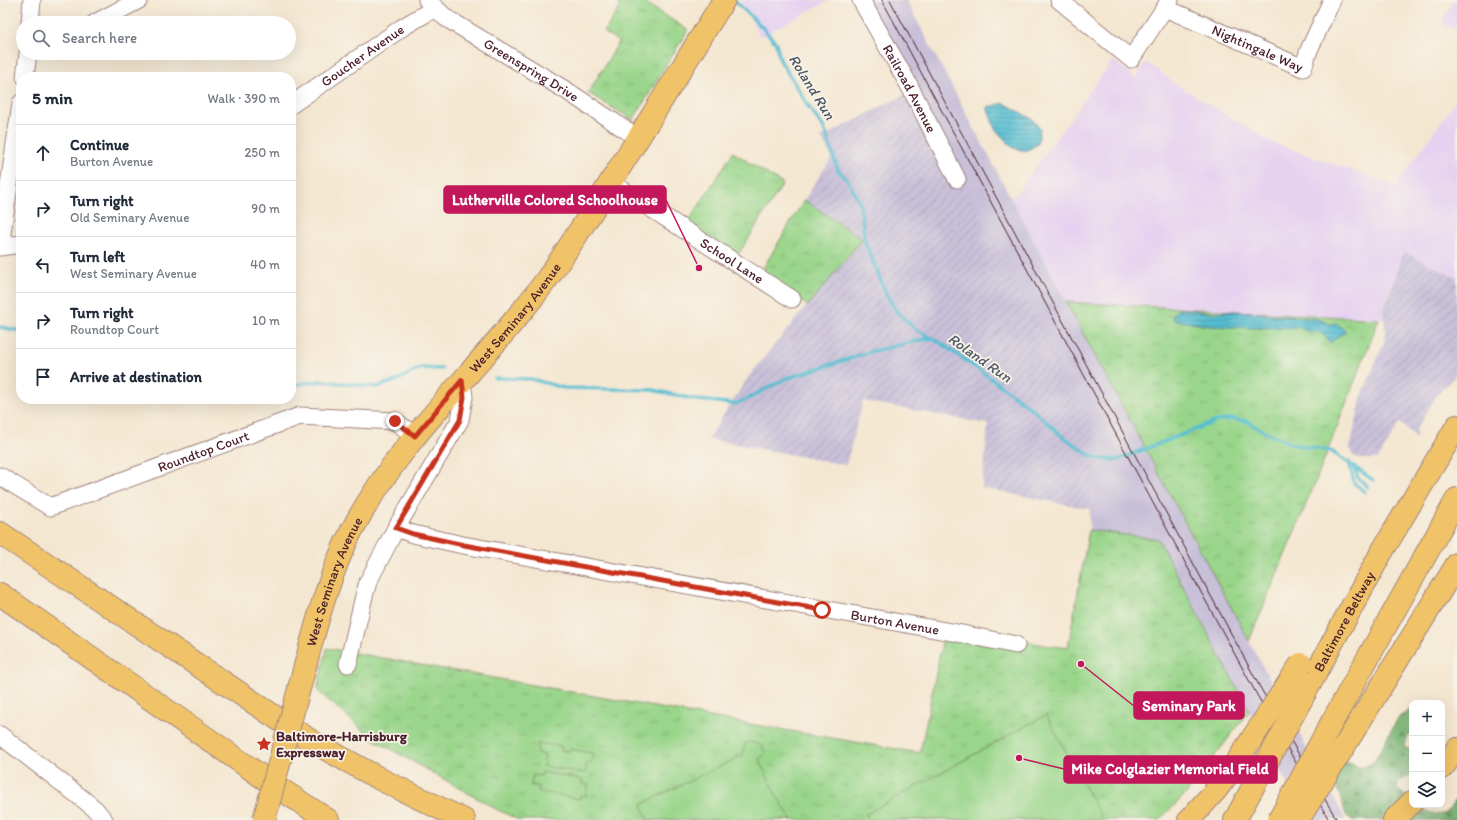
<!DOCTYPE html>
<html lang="en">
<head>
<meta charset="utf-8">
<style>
  body { margin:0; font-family:Itim,sans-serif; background:#f2f2f3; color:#1f2937 }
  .controls { position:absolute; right:12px; bottom:12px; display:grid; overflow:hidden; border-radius:8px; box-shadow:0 4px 16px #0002 }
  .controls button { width:36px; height:36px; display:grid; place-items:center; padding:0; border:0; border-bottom:1px solid #e0e1e3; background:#fff; color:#1f2937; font:20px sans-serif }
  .stop { position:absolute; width:12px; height:12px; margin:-9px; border:3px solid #c8321e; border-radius:50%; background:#fff }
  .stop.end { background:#c8321e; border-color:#fff; box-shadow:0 1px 4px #0008 }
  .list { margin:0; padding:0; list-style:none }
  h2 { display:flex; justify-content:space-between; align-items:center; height:52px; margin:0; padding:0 16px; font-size:17px }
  h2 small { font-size:13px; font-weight:400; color:#747a83 }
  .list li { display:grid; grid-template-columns:26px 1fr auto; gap:12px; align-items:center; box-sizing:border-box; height:56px; padding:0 16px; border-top:1px solid #e0e1e3 }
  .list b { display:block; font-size:15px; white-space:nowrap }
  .list p { margin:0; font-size:13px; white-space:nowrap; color:#747a83 }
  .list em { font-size:13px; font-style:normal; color:#747a83 }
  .icon { flex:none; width:22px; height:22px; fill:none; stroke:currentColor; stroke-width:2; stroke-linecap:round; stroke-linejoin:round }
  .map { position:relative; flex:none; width:1457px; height:820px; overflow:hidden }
  .search { position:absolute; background:#fff; box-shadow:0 4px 16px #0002; left:16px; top:16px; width:280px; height:44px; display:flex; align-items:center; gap:10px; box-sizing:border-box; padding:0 14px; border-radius:22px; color:#747a83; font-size:15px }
  .panel { position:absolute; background:#fff; box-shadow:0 4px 16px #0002; left:16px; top:72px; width:280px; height:332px; border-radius:16px }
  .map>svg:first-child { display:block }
</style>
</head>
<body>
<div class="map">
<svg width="1457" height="820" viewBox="0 0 1457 820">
  <defs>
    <pattern id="industrial-furrows" width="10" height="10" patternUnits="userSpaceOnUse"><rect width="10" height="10" fill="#c8bfd8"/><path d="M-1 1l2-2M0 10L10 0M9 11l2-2" fill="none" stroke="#ada4ba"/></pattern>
    <pattern id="forest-firs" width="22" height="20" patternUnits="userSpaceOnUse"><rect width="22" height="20" fill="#7ab676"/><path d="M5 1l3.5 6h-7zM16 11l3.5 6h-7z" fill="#669361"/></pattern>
    <pattern id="park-tufts" width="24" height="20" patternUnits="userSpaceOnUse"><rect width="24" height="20" fill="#99d58a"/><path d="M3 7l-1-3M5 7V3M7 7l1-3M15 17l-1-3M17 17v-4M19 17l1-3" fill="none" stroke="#85b677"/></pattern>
    <pattern id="water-rules" width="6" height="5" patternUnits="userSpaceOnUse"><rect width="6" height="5" fill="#55bed2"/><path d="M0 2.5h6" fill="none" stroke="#489aab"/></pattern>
  </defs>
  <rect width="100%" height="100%" fill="#f7f3e8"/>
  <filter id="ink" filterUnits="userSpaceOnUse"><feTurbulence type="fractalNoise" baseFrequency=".025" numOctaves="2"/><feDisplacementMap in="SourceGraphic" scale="8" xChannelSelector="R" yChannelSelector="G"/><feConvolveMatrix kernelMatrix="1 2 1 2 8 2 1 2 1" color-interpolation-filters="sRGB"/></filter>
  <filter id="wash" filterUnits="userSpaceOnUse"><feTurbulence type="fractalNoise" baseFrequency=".012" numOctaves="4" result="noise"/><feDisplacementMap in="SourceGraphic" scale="16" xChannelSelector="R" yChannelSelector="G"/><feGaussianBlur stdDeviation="0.9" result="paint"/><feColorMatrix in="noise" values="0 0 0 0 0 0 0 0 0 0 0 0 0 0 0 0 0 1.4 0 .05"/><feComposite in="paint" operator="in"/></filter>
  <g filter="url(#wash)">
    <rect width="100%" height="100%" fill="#f4e7d1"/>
    <g fill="#e6d2f0">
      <polygon points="741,0 830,0 760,37"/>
      <polygon points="1454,0 1457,0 1457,31 1441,22"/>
      <polygon points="1113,60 1136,79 1146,62 1176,84 1271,142 1396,186 1457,99 1457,278 1404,252 1383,311 1385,319 1066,302 1012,200"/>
    </g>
    <g fill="url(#industrial-furrows)">
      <polygon points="904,95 952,182 961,178 1102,441 1090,509 982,488 988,424 863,401 846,465 708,439 749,376 862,239 804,200 832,157 821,138"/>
      <polygon points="1404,252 1457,278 1457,371 1452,379 1439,392 1416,430 1416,437 1400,423 1378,459 1360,459 1352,455 1350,448 1361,398 1384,342 1386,332 1383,311"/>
    </g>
    <polygon fill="#c8bfd8" points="865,0 906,0 1116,396 1346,820 1306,820 1158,539 1089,530 1090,509 1102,441"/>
    <path fill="url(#forest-firs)" stroke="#626a50" d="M 1411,709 L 1412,709 L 1412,733 L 1407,738 L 1404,748 L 1412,750 L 1412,774 L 1398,782 L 1397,788 C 1407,798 1430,820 1446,813 C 1450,809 1454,802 1457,797 L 1457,820 L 1352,820 L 1346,815 L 1336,784 L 1336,771 L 1342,763 L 1350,762 L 1360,768 L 1373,763 L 1398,718 Z"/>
    <g fill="url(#park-tufts)" stroke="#727a5a">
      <polygon points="616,0 640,0 688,30 633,120 588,93 619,42 604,32 620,7"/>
      <polygon points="733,152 783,184 736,258 686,226"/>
      <polygon points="804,200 862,239 808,306 783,288 759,275"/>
      <polygon points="1066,302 1379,319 1317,478 1249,641"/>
      <polygon points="1089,530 1158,539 1249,711 1186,794 1159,820 519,820 498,810 373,739 317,690 327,648 755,725 920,753 943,638 998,636 1050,646 1068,647"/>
    </g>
    <g fill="#99d58a" stroke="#727a5a">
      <polygon points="1046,715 1102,818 1098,820 869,820 866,814"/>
      <polygon points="751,742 762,745 765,754 759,759 775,793 792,820 648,820 642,804 743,755 745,743"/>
      <polygon points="538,743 562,747 561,750 569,751 570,749 593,753 591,764 587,763 585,773 543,766 545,755 537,753"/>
      <polygon points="542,772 583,780 582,784 588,785 586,796 580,795 580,799 538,791 539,787 531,785 533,775 541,776"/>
    </g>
    <g fill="url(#water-rules)" stroke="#506e7e">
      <polygon points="1004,103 1032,119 1040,129 1038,144 1026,151 1013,148 995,129 987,107"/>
      <polygon points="1184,309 1214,313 1235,311 1250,312 1272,315 1317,319 1330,324 1337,323 1346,332 1338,336 1331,343 1324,335 1318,332 1306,331 1299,327 1257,328 1210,326 1174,320 1173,315 1178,310"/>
    </g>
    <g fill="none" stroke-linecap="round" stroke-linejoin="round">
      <g stroke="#55bed2" stroke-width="3.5">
        <polyline points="735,1 763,28 776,43 780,60 810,109 824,128 838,170 849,182 860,203 865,242 887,296 898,313 914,328 942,344 985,374 1037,413 1062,436 1091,456 1102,459 1117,460 1217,421 1231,419 1246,421 1269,434 1296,445 1331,451 1373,480"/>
        <polyline points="0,327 21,331"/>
        <polyline points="495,378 531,379 564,388 653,390 698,400 735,404 745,400 785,379 873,351 931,338"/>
        <polyline points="291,385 322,381 377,387 396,381 420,368 442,369"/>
        <polyline points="1349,462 1354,483 1365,492"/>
        <polyline points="1354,466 1358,478 1368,487"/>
      </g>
    </g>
  </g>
  <g filter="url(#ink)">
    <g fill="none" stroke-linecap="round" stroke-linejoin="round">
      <defs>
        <g id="minor">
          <path id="s1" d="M 427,0 L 446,18 L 567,91 L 638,138"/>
          <path id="s2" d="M 861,0 L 910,87 L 957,179"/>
          <polyline points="1059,0 1131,59 1170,0"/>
          <path id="s3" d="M 1165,8 L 1303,68 L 1309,50 L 1332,0"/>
          <polyline points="30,23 32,0"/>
          <polyline points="95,23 139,0"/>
          <polyline points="25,77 28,53"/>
          <polyline points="21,103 0,247 21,244"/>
          <path id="s4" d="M 291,105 L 403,27 L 435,8"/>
          <path id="s5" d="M 610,182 L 792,299"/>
          <path id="s6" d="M 0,476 L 50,507 L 300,416 L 395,421 L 415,436"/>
          <path id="s7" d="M 396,528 L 413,534 L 463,545 L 957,633 L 1016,645"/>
          <polyline points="348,664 364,596 368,582 396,528 460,420 464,397 462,380"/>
          <polyline points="0,735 84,800 95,809 104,820"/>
        </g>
        <g id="major">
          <path id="s8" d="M 300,685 C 314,633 327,578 352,530 C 402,435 484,365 547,279 C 576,238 602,195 629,153 C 661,102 692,51 724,0"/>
        </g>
        <g id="highway">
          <polyline points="0,533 311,741 382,780 464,820"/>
          <polyline points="0,594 271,783 328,820"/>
          <path id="s9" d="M 1311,682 L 1380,555 L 1457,426"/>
          <polyline points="1332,722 1457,499"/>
          <polyline points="1345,745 1457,564"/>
          <polyline points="1442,768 1457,749"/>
          <polyline points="1189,820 1216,790 1236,763"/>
          <polyline points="1235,820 1252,789"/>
          <polyline points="1394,820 1412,802"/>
        </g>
      </defs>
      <use href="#minor" stroke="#9f837e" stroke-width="19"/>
      <use href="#major" stroke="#9f837e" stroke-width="24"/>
      <use href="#highway" stroke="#9f837e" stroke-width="24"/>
      <use href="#minor" stroke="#fff" stroke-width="17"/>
      <use href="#major" stroke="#f0c369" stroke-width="22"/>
      <use href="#highway" stroke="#f0c369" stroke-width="22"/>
      <g stroke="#4a1f2b" stroke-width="1">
        <polyline points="882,0 1202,594 1257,695 1329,820"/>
        <polyline points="890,0 1261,689 1337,820"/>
      </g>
      <defs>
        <polyline id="major-bridge" points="264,820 300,685"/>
        <g id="highway-bridge">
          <polyline points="1236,763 1301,664"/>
          <polyline points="1252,789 1311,682"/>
          <polyline points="1279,820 1332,722"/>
          <polyline points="1298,820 1345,745"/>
        </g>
      </defs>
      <use href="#major-bridge" stroke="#9f837e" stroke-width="24" stroke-linecap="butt"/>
      <use href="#highway-bridge" stroke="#9f837e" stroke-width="24" stroke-linecap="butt"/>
      <use href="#major-bridge" stroke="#f0c369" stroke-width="22"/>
      <use href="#highway-bridge" stroke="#f0c369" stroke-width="22"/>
    </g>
  </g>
  <g fill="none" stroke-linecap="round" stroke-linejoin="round" filter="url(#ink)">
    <polyline stroke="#c8321e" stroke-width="5" points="395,421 415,436 462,380 464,397 460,420 396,528 413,534 464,545 822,610"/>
  </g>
  <defs>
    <symbol id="sight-bare" viewBox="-9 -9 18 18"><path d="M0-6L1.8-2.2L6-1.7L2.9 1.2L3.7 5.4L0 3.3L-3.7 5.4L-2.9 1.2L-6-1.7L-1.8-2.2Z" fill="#c8321e" stroke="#f7f3e8" stroke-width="2.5" paint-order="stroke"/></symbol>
  </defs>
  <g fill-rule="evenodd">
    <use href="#sight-bare" x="253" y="733" width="22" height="22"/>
  </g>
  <g text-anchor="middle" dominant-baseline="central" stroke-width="3.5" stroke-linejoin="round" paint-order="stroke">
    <g font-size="14" fill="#4a1f2b" stroke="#f7f3e8">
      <text stroke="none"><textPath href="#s3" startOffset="101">Nightingale Way</textPath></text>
      <text stroke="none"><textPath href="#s4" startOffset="87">Goucher Avenue</textPath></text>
      <text stroke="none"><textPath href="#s1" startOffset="126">Greenspring Drive</textPath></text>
      <text stroke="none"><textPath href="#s2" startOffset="101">Railroad Avenue</textPath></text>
      <text stroke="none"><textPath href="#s5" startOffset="145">School Lane</textPath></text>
      <text stroke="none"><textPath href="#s8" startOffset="432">West Seminary Avenue</textPath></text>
      <text stroke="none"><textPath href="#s6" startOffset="222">Roundtop Court</textPath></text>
      <text stroke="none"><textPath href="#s8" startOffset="109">West Seminary Avenue</textPath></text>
      <text stroke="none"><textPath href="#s9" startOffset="69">Baltimore Beltway</textPath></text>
      <text stroke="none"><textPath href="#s7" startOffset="508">Burton Avenue</textPath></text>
    </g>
    <g font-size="14" font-weight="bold" fill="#4a1f2b" stroke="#f7f3e8" text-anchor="start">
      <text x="276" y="736">Baltimore-Harrisburg<tspan x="276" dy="16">Expressway</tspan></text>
    </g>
    <g font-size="15" font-style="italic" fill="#4e5765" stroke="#f7f3e8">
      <text transform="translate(812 87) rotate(58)">Roland Run</text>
      <text transform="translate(980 358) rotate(35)">Roland Run</text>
    </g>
  </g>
  <path fill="none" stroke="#c2185b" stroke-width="1.5" d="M699 268L666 200M1081 664L1134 706M1019 758L1064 769"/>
  <g fill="#c2185b" stroke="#f7f3e8" stroke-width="1.5">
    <circle cx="699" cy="268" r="4"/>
    <circle cx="1081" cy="664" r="4"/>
    <circle cx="1019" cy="758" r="4"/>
  </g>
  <g fill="#c2185b" stroke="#c2185b" stroke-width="1.5">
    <rect x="444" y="186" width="222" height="27" rx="4"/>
    <rect x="1134" y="692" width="110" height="27" rx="4"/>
    <rect x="1064" y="756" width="213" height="27" rx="4"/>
  </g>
  <g font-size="15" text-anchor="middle" font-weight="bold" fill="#fff">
    <text x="555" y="205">Lutherville Colored Schoolhouse</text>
    <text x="1189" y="711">Seminary Park</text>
    <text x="1170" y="774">Mike Colglazier Memorial Field</text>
  </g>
</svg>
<div class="controls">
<button>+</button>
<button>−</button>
<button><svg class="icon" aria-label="layers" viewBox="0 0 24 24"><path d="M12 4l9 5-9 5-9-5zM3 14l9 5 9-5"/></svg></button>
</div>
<div class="stop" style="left:822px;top:610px"></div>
<div class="stop end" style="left:395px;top:421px"></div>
<div class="search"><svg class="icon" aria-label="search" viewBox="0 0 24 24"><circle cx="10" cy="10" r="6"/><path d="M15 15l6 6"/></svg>Search here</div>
<section class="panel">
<h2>5 min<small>Walk · 390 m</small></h2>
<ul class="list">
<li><svg class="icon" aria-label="ahead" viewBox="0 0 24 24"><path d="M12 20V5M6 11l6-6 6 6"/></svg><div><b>Continue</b><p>Burton Avenue</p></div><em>250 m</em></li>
<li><svg class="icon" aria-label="right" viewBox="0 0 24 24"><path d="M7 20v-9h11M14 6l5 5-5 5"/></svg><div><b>Turn right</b><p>Old Seminary Avenue</p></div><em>90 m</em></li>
<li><svg class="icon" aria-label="left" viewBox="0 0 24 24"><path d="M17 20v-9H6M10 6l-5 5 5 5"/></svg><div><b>Turn left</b><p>West Seminary Avenue</p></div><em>40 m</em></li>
<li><svg class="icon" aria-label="right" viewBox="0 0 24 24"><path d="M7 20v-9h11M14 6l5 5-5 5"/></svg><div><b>Turn right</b><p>Roundtop Court</p></div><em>10 m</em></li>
<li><svg class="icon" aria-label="arrive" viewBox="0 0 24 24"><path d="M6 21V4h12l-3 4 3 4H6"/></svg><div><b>Arrive at destination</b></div></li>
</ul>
</section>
</div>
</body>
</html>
